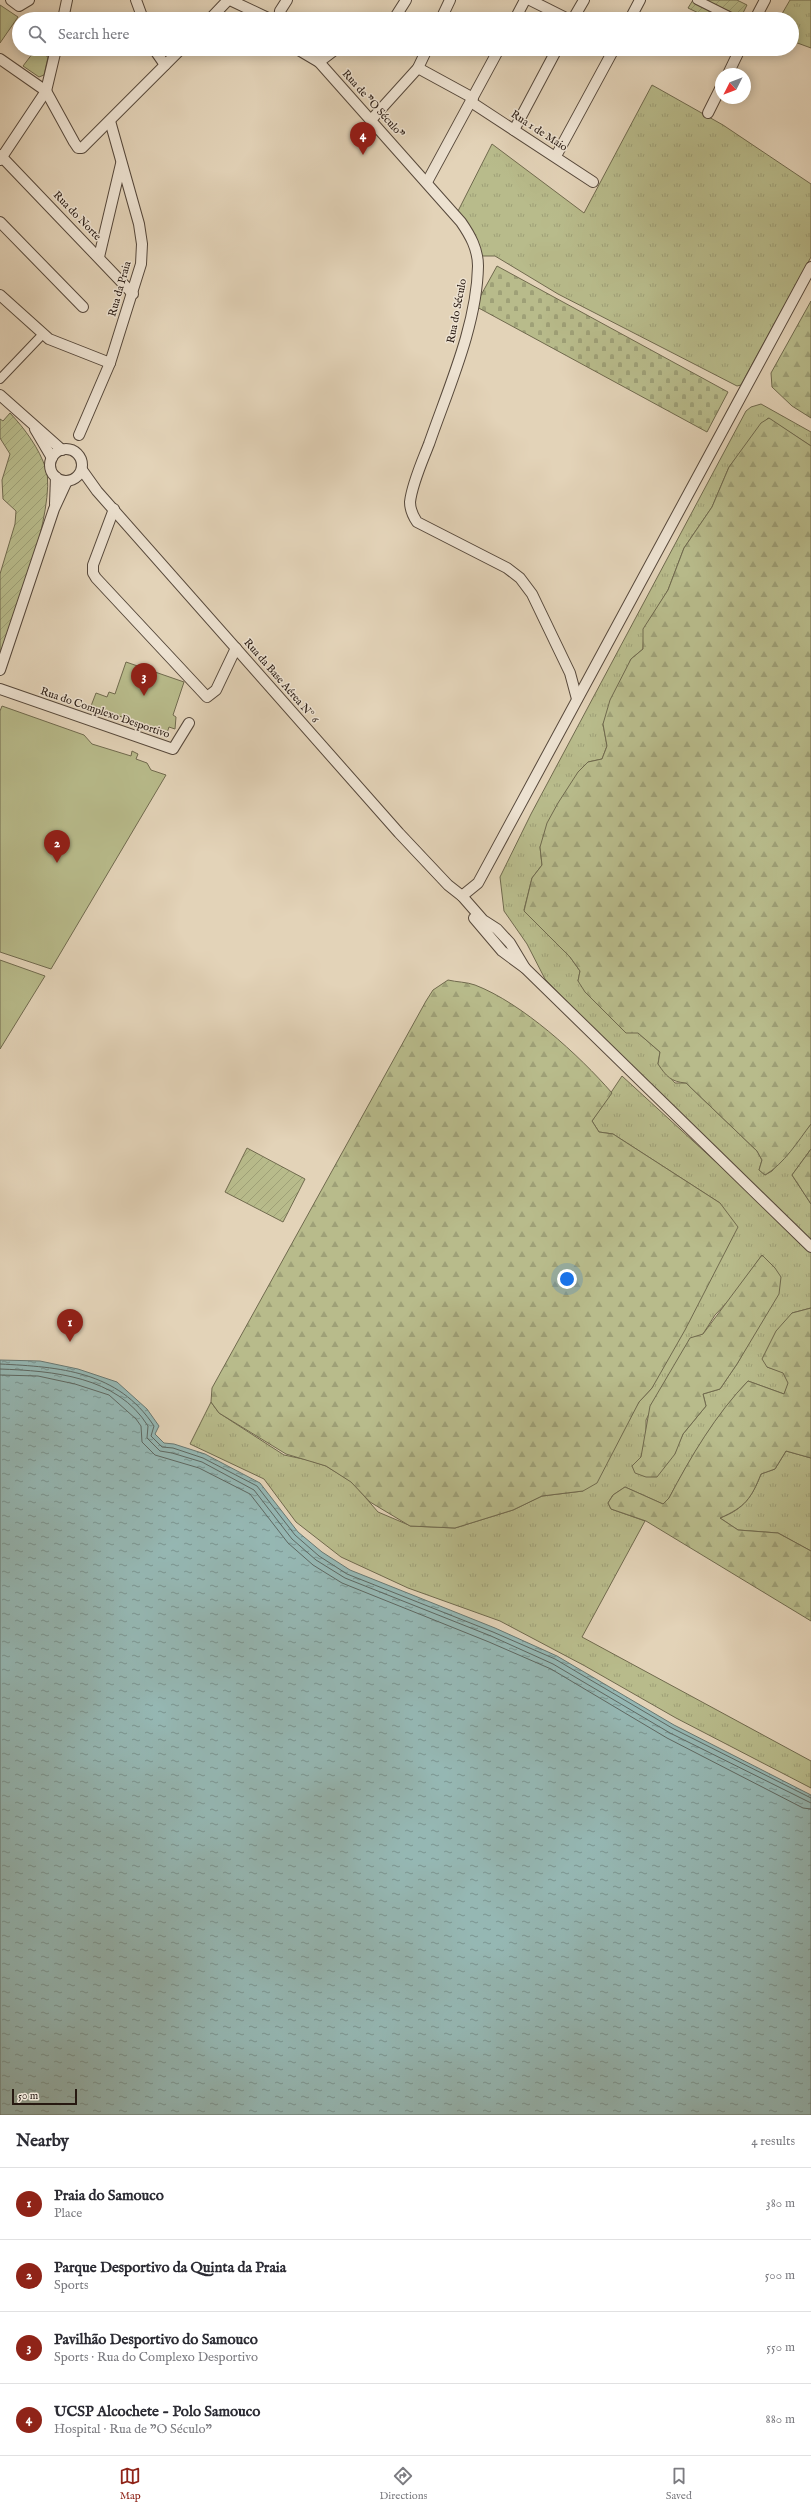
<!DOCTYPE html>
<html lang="en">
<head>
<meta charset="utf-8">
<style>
  body { margin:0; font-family:"IM FELL English",serif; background:#f7f7f7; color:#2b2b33 }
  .compass { position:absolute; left:715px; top:68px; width:36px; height:36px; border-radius:50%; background:#fff; box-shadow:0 2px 10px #0003; rotate:228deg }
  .scale { position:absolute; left:12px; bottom:10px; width:65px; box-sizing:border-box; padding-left:4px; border:2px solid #271911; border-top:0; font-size:11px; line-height:14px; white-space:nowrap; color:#271911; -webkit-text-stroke:3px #ede2d1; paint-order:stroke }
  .you { position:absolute; left:567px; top:1279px; width:14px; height:14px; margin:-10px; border:3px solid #fff; border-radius:50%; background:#1a73e8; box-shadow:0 0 0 6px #1a73e833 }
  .badge { display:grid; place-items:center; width:26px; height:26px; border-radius:50%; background:#8f2418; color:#fff; font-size:13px; font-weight:700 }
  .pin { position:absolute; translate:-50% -33px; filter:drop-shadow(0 1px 2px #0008) }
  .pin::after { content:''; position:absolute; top:21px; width:14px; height:12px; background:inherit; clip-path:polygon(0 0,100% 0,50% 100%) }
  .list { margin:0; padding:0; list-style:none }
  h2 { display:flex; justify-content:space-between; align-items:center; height:52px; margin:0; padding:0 16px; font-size:17px }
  h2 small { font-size:13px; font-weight:400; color:#7c7c81 }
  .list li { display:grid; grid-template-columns:26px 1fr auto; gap:12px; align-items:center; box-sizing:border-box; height:72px; padding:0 16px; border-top:1px solid #e1e1e2 }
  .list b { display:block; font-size:15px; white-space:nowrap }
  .list p { margin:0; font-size:13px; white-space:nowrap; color:#7c7c81 }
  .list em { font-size:13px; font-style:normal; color:#7c7c81 }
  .icon { flex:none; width:22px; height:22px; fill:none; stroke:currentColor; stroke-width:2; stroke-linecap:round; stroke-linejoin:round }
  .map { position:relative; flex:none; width:811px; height:2115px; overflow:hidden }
  .search { position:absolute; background:#fff; box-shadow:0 2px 10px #0003; left:12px; right:12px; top:12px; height:44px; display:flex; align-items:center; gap:10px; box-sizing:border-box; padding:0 14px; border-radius:22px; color:#7c7c81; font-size:15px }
  .sheet { height:340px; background:#fff }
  nav { display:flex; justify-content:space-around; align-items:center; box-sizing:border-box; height:56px; border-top:1px solid #e1e1e2; background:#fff; font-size:11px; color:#7c7c81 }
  nav a { display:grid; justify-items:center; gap:2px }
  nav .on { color:#8f2418 }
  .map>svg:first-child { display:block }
</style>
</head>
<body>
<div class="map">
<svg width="811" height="2115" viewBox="0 0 811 2115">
  <defs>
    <pattern id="grass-tufts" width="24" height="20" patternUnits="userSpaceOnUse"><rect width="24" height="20" fill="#b8bb8b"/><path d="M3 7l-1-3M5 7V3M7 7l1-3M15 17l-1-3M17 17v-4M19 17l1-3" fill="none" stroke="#9ea077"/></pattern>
    <pattern id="forest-firs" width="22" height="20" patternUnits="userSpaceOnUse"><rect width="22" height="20" fill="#b8bb8b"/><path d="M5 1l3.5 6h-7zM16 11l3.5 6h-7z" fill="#9ea077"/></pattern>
    <pattern id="cemetery-stones" width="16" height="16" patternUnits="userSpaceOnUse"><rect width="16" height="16" fill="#b8bb8b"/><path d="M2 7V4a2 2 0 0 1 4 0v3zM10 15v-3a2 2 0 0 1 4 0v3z" fill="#9ea077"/></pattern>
    <pattern id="garden-furrows" width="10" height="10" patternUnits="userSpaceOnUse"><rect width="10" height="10" fill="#b8bb8b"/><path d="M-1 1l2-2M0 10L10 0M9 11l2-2" fill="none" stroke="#9ea077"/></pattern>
    <pattern id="water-ripples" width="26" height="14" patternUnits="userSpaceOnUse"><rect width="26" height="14" fill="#95b7b3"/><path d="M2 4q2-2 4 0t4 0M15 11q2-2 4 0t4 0" fill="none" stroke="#7a9490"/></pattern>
  </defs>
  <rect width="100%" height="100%" fill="#e3d3b8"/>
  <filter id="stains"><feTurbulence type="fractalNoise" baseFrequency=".005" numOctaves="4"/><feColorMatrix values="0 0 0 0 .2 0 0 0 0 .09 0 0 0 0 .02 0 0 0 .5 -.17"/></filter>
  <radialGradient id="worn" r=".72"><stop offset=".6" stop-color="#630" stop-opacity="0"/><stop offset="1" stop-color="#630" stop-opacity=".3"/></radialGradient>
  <g fill="url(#grass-tufts)" stroke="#706a4e" fill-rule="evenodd">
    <polygon points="790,0 811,0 811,48 792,41 792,19 779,19"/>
    <polygon points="652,85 723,125 811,184 811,257 741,385 737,386 558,294 495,256 476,256 456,215 492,144 584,213"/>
    <polygon points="761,404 811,432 811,446 768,418 729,467 712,507 684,548 668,590 644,629 643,649 631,659 603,724 607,746 602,759 588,762 540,847 542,865 532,878 524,910 570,957 580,971 578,981 660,1052 658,1064 675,1083 686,1083 757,1151 762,1160 759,1170 765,1175 772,1171 811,1124 811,1149 792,1175 811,1204 811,1240 777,1210 641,1078 545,979 527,944 504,911 500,877 531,814 746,411 751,407"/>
    <path d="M 622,1076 L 811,1249 L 811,1308 L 792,1313 L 767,1367 L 783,1372 L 789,1383 L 784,1394 L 748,1381 C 716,1415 691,1457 669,1498 L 663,1504 L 625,1487 L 613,1495 L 608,1503 L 611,1509 L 645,1521 L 582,1637 L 811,1761 L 811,1788 L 676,1718 L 585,1666 L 500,1621 L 408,1588 L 341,1557 L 296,1522 L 264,1479 L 190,1444 L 211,1402 L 219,1413 L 284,1455 L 308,1460 L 326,1466 L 352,1482 L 378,1512 L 411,1526 L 455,1528 L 513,1510 L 542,1496 L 583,1491 L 639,1402 L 652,1388 L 720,1203 L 613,1134 L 599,1132 L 592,1121 ZM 762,1255 L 763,1318 L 737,1364 L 720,1389 L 703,1394 L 706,1406 L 683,1434 L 674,1454 L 632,1466 L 641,1457 L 646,1440 L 646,1420 L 667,1378 L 703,1334 L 715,1315 L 732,1297 Z"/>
    <path d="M 786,1451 L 811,1458 L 811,1551 L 778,1533 L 738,1530 L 720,1518 C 744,1509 752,1497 761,1474 L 775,1469 Z"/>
  </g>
  <g fill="url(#forest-firs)" stroke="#706a4e">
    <polygon points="811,301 811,418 792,406 772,387 771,373"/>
    <path d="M 769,418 L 811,446 L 811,1124 C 798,1141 784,1164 765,1175 L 759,1170 L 762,1160 L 757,1151 L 686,1083 C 671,1082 666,1076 658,1064 L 660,1052 L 638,1033 L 626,1033 L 585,992 L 578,981 L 580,971 L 570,957 L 524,911 L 532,878 L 542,865 L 540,847 L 547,823 L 558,803 L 578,772 L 588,762 L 602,759 L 607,746 L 603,724 L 610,700 L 631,659 L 643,649 L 643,629 L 668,590 L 684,548 L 712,507 L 729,467 L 761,423 Z"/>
    <path d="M 448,980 C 456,982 467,982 475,985 C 522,1003 579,1055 612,1093 L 592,1121 L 599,1132 L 613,1134 L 720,1203 L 738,1227 L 685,1330 L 652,1388 L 639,1402 L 597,1483 L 583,1491 L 542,1496 L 513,1510 L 455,1528 L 410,1526 L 370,1502 L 351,1482 L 326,1466 L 286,1454 L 219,1413 L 211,1402 L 212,1388 L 426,1001 L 433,990 Z"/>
    <polygon points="811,1149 811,1204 792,1175"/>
    <polygon points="762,1255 775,1268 781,1277 779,1294 737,1364 720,1389 703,1394 706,1406 683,1434 675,1454 657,1477 646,1477 635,1473 632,1466 641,1457 650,1406 690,1338 703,1334"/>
    <path d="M 811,1308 L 811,1458 L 786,1451 L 775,1469 L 761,1474 C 751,1499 745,1507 720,1518 L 738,1530 L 778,1533 L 811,1551 L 811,1621 L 646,1521 L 611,1509 L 608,1503 L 613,1495 L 625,1487 L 663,1504 L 669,1498 C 691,1456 716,1414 748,1381 L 784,1394 L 788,1383 L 783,1373 L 767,1367 L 762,1359 L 776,1331 L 792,1313 Z"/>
  </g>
  <polygon fill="url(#cemetery-stones)" stroke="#706a4e" points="497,266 728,392 707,432 475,306"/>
  <g fill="#b8bb8b" stroke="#706a4e">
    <polygon points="0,5 18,17 0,43"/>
    <polygon points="36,49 48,57 44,75 39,77 23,66"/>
    <polygon points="126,662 184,682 173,715 176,717 175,729 169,727 167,733 91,706 96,693 107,697 109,692 115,694"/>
    <polygon points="2,706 84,735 92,744 131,756 132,751 138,754 136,759 147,763 151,770 166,775 51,969 0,952 0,711"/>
    <polygon points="0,960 45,976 0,1049"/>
  </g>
  <g fill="url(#garden-furrows)" stroke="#706a4e">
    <polygon points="693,0 737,0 747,5 740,19 711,19 688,8"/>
    <path d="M 10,413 C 25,429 39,448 46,469 C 57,505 12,629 0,669 L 0,574 L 15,524 L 16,511 L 3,499 L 2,480 L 10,454 L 0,438 L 0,419 L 3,421 Z"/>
    <polygon points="247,1148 305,1179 283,1222 225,1192"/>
  </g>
  <polygon fill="url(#water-ripples)" stroke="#697872" points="0,1360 40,1361 78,1369 117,1382 147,1409 159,1426 155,1434 164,1443 174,1444 205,1454 260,1483 298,1532 322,1552 350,1570 495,1628 557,1656 674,1725 811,1795 811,2115 0,2115"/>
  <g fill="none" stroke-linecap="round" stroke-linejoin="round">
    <g stroke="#5e6862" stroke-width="1">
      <path d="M 0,1364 C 60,1367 118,1371 154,1426 L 151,1436 L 162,1447 L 173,1448 L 203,1458 L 257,1486 L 295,1535 L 319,1556 L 347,1574 L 493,1632 L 555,1659 L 672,1728 L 811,1798"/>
      <path d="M 0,1369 C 53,1371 117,1376 148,1426 L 147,1438 L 160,1451 L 172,1453 L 202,1462 L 254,1490 L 292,1539 L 316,1560 L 345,1578 L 491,1636 L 553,1664 L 670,1733 L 811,1803"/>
      <polyline points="0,1375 38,1376 75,1384 109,1395 136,1419 141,1426 142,1442 155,1455 199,1468 250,1494 288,1543 313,1565 342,1583 489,1642 551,1669 667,1738 803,1808 811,1809"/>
    </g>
    <defs>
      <g id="pedestrian">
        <polyline points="697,0 735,19"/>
        <polyline points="0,379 42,335"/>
      </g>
      <g id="minor">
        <polyline points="11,0 19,6 29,0"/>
        <polyline points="136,0 143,19"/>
        <polyline points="230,0 270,19"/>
        <polyline points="530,0 568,19"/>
        <polyline points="63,19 67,0"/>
        <polyline points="210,19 228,0"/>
        <polyline points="279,19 280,11 287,0"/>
        <polyline points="394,19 406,0"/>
        <polyline points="441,19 450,0"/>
        <polyline points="515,19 525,0"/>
        <polyline points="573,19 584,0"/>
        <polyline points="630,19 640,0"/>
        <polyline points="755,19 765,0"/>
        <polyline points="154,49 165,65"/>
        <polyline points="199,49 213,49"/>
        <path d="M 297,49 L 319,62 L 461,222 C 470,235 478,249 478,266 C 477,325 448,389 429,444 C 422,462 412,484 410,502 C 410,510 413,516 417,522 L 507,568 L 520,578 L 532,594 L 570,673 L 577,699"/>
        <polyline points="0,59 46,91 74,142 78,148 82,148 181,49"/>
        <polyline points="319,62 336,49"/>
        <polyline points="418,68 473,98"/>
        <polyline points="728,74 740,49"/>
        <polyline points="471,102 593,182"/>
        <polyline points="708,113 721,87"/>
        <polyline points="371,120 418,68 427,49"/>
        <polyline points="514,130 557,49"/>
        <polyline points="0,155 133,294"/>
        <polyline points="556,156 614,49"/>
        <polyline points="0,160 46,91 56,49"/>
        <polyline points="427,182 499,49"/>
        <polyline points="0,222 83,307"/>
        <polyline points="99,257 121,164"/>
        <polyline points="0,295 49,339 110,363"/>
        <polyline points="0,395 62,450"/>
        <polyline points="35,429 52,458"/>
        <polyline points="79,435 110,363 141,264 142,244 139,224 110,121"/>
        <circle cx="66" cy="465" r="16"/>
        <polyline points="82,470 97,491 399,833 448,885 462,896 483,920 497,929 510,943 525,968"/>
        <polyline points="55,504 56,477"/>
        <polyline points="114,509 93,565 93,573 96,578 207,697 216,690 236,648"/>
        <polyline points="0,670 54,509 67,481"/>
        <polyline points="0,689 173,749 189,723"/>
        <polyline points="462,896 478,883 811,267"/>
        <polyline points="474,918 502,951 525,968 811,1247"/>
      </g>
    </defs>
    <use href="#pedestrian" stroke="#56483b" stroke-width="10"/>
    <use href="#minor" stroke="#56483b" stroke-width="12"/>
    <use href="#pedestrian" stroke="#ede2d1" stroke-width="8"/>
    <use href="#minor" stroke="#ede2d1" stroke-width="10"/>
  </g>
  <g text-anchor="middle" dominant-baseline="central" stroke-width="3" stroke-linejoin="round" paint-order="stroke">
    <g font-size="11" fill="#271911" stroke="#ede2d1">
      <text transform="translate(373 104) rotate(48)">Rua de "O Século"</text>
      <text transform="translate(539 131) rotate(33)">Rua 1 de Maio</text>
      <text transform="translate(77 216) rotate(46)">Rua do Norte</text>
      <text transform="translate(120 289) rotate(-74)">Rua da Praia</text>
      <text transform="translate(457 311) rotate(-79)">Rua do Século</text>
      <text transform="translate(281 681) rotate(49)">Rua da Base Aérea Nº 6</text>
      <text transform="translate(105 713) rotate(19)">Rua do Complexo Desportivo</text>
    </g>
  </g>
  <rect width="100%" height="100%" filter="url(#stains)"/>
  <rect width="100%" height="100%" fill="url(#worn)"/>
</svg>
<svg class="compass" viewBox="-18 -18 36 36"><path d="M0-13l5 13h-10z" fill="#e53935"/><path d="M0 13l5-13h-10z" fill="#7c7c81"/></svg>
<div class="scale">50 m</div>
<div class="you"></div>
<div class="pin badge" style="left:70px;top:1342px">1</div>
<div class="pin badge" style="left:57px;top:863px">2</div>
<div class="pin badge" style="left:144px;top:696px">3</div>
<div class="pin badge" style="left:363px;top:155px">4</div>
<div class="search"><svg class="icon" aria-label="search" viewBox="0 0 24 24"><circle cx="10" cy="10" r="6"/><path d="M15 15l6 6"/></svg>Search here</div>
</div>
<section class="sheet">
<h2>Nearby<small>4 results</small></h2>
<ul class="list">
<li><span class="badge">1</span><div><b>Praia do Samouco</b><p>Place</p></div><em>380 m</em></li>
<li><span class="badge">2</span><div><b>Parque Desportivo da Quinta da Praia</b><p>Sports</p></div><em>500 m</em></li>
<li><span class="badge">3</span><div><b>Pavilhão Desportivo do Samouco</b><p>Sports · Rua do Complexo Desportivo</p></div><em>550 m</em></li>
<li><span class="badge">4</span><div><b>UCSP Alcochete - Polo Samouco</b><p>Hospital · Rua de &quot;O Século&quot;</p></div><em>880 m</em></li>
</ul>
</section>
<nav>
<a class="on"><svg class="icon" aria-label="map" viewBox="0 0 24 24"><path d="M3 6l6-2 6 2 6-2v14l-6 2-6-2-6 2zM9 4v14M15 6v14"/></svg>Map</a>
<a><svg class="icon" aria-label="directions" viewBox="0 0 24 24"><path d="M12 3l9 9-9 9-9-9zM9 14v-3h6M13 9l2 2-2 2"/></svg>Directions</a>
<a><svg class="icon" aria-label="saved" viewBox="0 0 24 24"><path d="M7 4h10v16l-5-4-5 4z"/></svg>Saved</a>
</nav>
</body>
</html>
